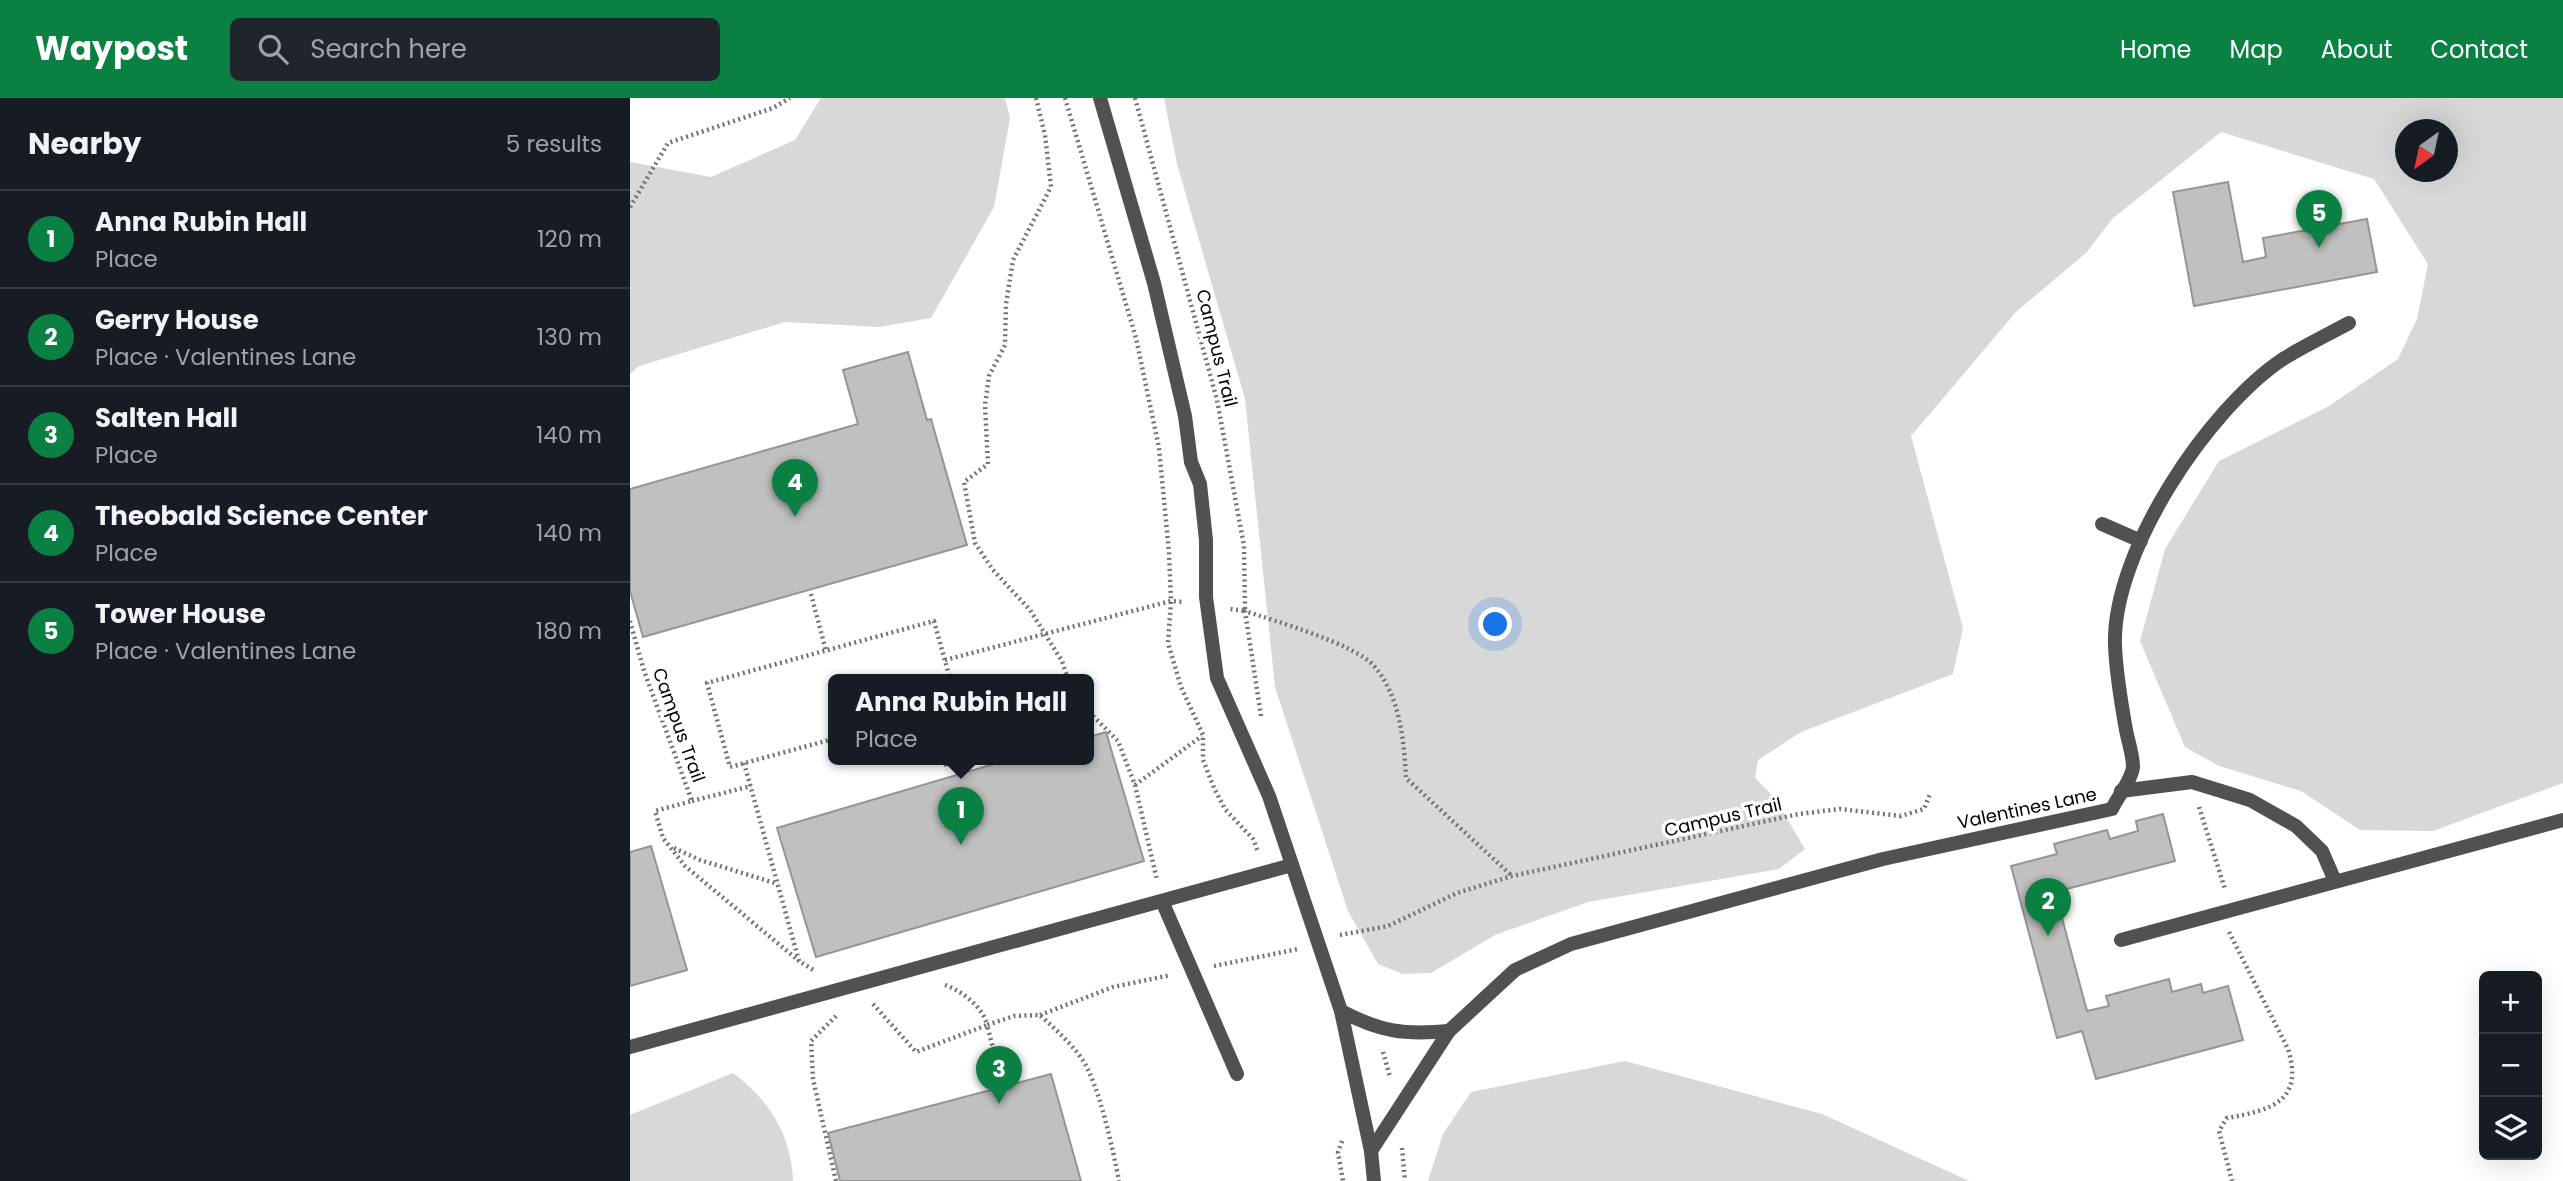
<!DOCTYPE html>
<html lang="en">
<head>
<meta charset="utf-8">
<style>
  body { margin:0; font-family:Poppins,sans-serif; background:#20242c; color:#f1f3f6 }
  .controls { position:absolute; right:21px; bottom:21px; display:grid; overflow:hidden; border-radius:10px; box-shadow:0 7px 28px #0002 }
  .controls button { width:63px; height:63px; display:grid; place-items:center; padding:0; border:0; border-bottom:2px solid #363941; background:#171b24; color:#f1f3f6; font:35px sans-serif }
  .compass { position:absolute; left:1765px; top:21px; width:63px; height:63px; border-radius:50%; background:#171b24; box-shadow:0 7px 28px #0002; rotate:213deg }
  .you { position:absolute; left:866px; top:527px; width:24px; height:24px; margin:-18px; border:5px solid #fff; border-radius:50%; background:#1a73e8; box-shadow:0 0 0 10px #1a73e833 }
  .badge { display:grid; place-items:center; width:46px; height:46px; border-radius:50%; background:#0b8043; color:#fff; font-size:23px; font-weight:700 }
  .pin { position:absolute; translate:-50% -58px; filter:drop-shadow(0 2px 4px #0008) }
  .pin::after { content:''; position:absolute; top:37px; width:24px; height:21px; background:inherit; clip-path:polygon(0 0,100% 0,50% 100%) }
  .popup { position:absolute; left:198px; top:576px; width:266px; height:91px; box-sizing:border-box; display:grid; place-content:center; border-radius:10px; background:#171b24; filter:drop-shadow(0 2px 5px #0005); font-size:23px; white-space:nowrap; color:#9ea1a6 }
  .popup b { font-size:26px; color:#f1f3f6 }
  .popup::after { content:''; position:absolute; left:50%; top:100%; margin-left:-14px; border:14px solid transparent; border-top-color:#171b24 }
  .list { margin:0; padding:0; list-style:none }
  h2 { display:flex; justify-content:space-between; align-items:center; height:91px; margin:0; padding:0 28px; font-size:30px }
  h2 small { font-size:23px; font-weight:400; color:#9ea1a6 }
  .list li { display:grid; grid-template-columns:46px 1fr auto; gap:21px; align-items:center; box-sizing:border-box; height:98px; padding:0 28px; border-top:2px solid #363941 }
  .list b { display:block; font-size:26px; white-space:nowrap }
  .list p { margin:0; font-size:23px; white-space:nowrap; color:#9ea1a6 }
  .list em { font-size:23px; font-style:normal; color:#9ea1a6 }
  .icon { flex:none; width:38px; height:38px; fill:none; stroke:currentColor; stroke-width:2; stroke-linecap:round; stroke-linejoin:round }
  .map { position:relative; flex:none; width:1933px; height:1083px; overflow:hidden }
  header { display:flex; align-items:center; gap:42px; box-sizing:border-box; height:98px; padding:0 35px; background:#0b8043; color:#fff }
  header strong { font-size:33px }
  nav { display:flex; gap:38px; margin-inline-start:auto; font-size:24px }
  .search { width:490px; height:63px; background:#20242c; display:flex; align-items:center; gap:18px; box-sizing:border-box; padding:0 24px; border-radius:10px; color:#9ea1a6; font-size:26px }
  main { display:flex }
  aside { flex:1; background:#171b24 }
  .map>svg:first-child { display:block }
</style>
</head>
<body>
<header>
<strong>Waypost</strong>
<div class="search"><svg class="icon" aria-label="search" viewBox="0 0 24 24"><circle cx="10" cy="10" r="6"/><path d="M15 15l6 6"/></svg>Search here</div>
<nav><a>Home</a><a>Map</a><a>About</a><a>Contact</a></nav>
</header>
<main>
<aside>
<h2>Nearby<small>5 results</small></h2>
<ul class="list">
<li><span class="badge">1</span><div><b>Anna Rubin Hall</b><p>Place</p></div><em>120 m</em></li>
<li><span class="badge">2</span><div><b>Gerry House</b><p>Place · Valentines Lane</p></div><em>130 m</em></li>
<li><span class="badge">3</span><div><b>Salten Hall</b><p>Place</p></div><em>140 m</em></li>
<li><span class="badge">4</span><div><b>Theobald Science Center</b><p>Place</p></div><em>140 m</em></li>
<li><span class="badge">5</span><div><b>Tower House</b><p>Place · Valentines Lane</p></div><em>180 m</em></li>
</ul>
</aside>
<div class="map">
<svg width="1933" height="1083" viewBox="0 0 1933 1083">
  <rect width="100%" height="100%" fill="#fff"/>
  <g fill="#d8d8d8" fill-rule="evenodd">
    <polygon points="191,0 375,0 380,20 364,109 301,220 249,229 155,224 9,268 0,276 0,64 81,79 165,42"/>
    <path d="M 534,0 L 1933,0 L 1933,685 L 1803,733 L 1730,732 L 1671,693 L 1589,668 L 1555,649 L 1510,543 L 1535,451 L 1589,363 L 1699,308 L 1768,261 L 1787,221 L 1798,166 L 1744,81 L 1591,34 L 1482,121 L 1457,154 L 1386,214 L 1281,338 L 1333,530 L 1323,576 L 1171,634 L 1128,662 L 1125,680 L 1145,700 L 1175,751 L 1149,771 L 958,804 L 865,837 L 801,875 L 773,876 L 748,866 L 718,813 L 645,589 L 615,301 L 547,66 ZM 1776,32 L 1818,32 L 1818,74 L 1776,74 Z"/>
    <polygon points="995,963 1192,1016 1339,1083 798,1083 813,1036 841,994"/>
    <path d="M 103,975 C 139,1002 161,1036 163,1083 L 0,1083 L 0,1017 Z"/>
  </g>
  <g fill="#c0c0c0" stroke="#959595" stroke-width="2">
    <polygon points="1598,84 1613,164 1636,159 1633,140 1737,121 1747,174 1564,208 1543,94"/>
    <polygon points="278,254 297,322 301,321 337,447 13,539 0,493 0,391 228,326 213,272"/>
    <polygon points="476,634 514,763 186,859 147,730 381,661 459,661 459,639"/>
    <polygon points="1533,716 1545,763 1425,794 1457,913 1479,908 1476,898 1539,881 1542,894 1571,886 1573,895 1598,888 1613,942 1466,981 1452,933 1427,940 1381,768 1427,756 1424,746 1477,732 1480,741 1508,733 1506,723"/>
    <polygon points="21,748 57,872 0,888 0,754"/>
    <polygon points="421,976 451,1083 210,1083 198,1035"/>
  </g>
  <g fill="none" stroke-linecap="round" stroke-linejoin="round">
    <g stroke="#737373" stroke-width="4.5" stroke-dasharray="2 3.5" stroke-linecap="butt">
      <polyline points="406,0 415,37 421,89 383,162 376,206 375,247 359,278 355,307 358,366 334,384 345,445 363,472 400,512 432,563 438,581"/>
      <polyline points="435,0 506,240 529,350 539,454 541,503 538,545 551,589 573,637 573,662 584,690 595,711 623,741 628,754"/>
      <polyline points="505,0 587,302 614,448 615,513 600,511"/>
      <polyline points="0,109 38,45 143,10 160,0"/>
      <polyline points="181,496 196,553"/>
      <polyline points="0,523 14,573 62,703 25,713 33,740 55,768 169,863"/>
      <polyline points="315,562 541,503 554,504"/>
      <polyline points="459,614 488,643 505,687 527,782"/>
      <path d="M 631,618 L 615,513 C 645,523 725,546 744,568 C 770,598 774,642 776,680 L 882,778"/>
      <polyline points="203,641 100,669 77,585 304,523 320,581"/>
      <polyline points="315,661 317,672"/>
      <polyline points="114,665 169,863 185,873"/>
      <polyline points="505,687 572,638"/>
      <polyline points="62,703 121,688"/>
      <polyline points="1569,709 1595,791"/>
      <polyline points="44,750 70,762 148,786"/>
      <path d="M 1599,834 L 1658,951 C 1674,1003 1642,1012 1597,1020 L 1589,1033 L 1602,1083"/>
      <polyline points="710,837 758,828 827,795 882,778 1169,716 1210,711 1271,718 1294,711 1300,696"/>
      <polyline points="584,868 668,851"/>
      <path d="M 315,887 C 332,893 353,909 357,927 L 384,918 L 410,917 C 425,931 440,944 452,961 C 469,986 483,1052 489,1083"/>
      <polyline points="243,906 286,954 357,927 370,977"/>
      <polyline points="410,917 483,889 541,877"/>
      <polyline points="753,954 760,979"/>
      <polyline points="712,1043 708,1054 713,1083"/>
      <polyline points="772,1050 775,1083"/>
      <polyline points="206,1083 183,981 181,943 206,918"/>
    </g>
    <g stroke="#515151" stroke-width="14">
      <polyline points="1472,426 1511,443"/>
      <polyline points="1491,693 1562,684 1620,702 1666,728 1692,753 1705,783"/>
      <polyline points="532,803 607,976"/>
      <polyline points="1491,842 1933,722"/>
      <polyline points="0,949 662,767"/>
    </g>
    <g stroke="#515151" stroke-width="14">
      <polyline points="470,0 524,185 555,318 561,364 570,386 576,442 576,499 587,580 639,698 711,913 741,1053 744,1083"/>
      <path d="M 711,913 C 751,934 774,937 819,933"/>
      <path d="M 741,1053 L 819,933 L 885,872 L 941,846 L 1253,761 L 1482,711 C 1487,700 1502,681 1503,669 C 1503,657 1498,643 1496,632 C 1491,604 1486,576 1485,547 C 1482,454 1578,311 1653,261 C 1674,248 1697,237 1719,225"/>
    </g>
  </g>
  <g text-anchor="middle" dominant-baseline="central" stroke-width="7" stroke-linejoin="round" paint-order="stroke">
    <g font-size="18" fill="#000" stroke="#fff">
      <text transform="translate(587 250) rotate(76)">Campus Trail</text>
      <text transform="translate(49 627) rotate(70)">Campus Trail</text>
      <text transform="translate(1397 710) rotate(-12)">Valentines Lane</text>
      <text transform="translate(1093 719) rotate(-13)">Campus Trail</text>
    </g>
  </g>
</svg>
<div class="controls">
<button>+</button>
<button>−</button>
<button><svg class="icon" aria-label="layers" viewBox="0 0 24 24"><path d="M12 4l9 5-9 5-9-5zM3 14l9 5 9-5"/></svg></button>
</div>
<svg class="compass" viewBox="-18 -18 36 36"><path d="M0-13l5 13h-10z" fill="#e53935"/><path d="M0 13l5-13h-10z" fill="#9ea1a6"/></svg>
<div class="you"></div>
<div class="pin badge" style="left:331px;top:747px">1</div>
<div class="popup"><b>Anna Rubin Hall</b>Place</div>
<div class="pin badge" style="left:1418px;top:838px">2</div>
<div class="pin badge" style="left:369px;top:1006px">3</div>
<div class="pin badge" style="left:165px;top:419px">4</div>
<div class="pin badge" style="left:1689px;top:150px">5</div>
</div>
</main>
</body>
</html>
